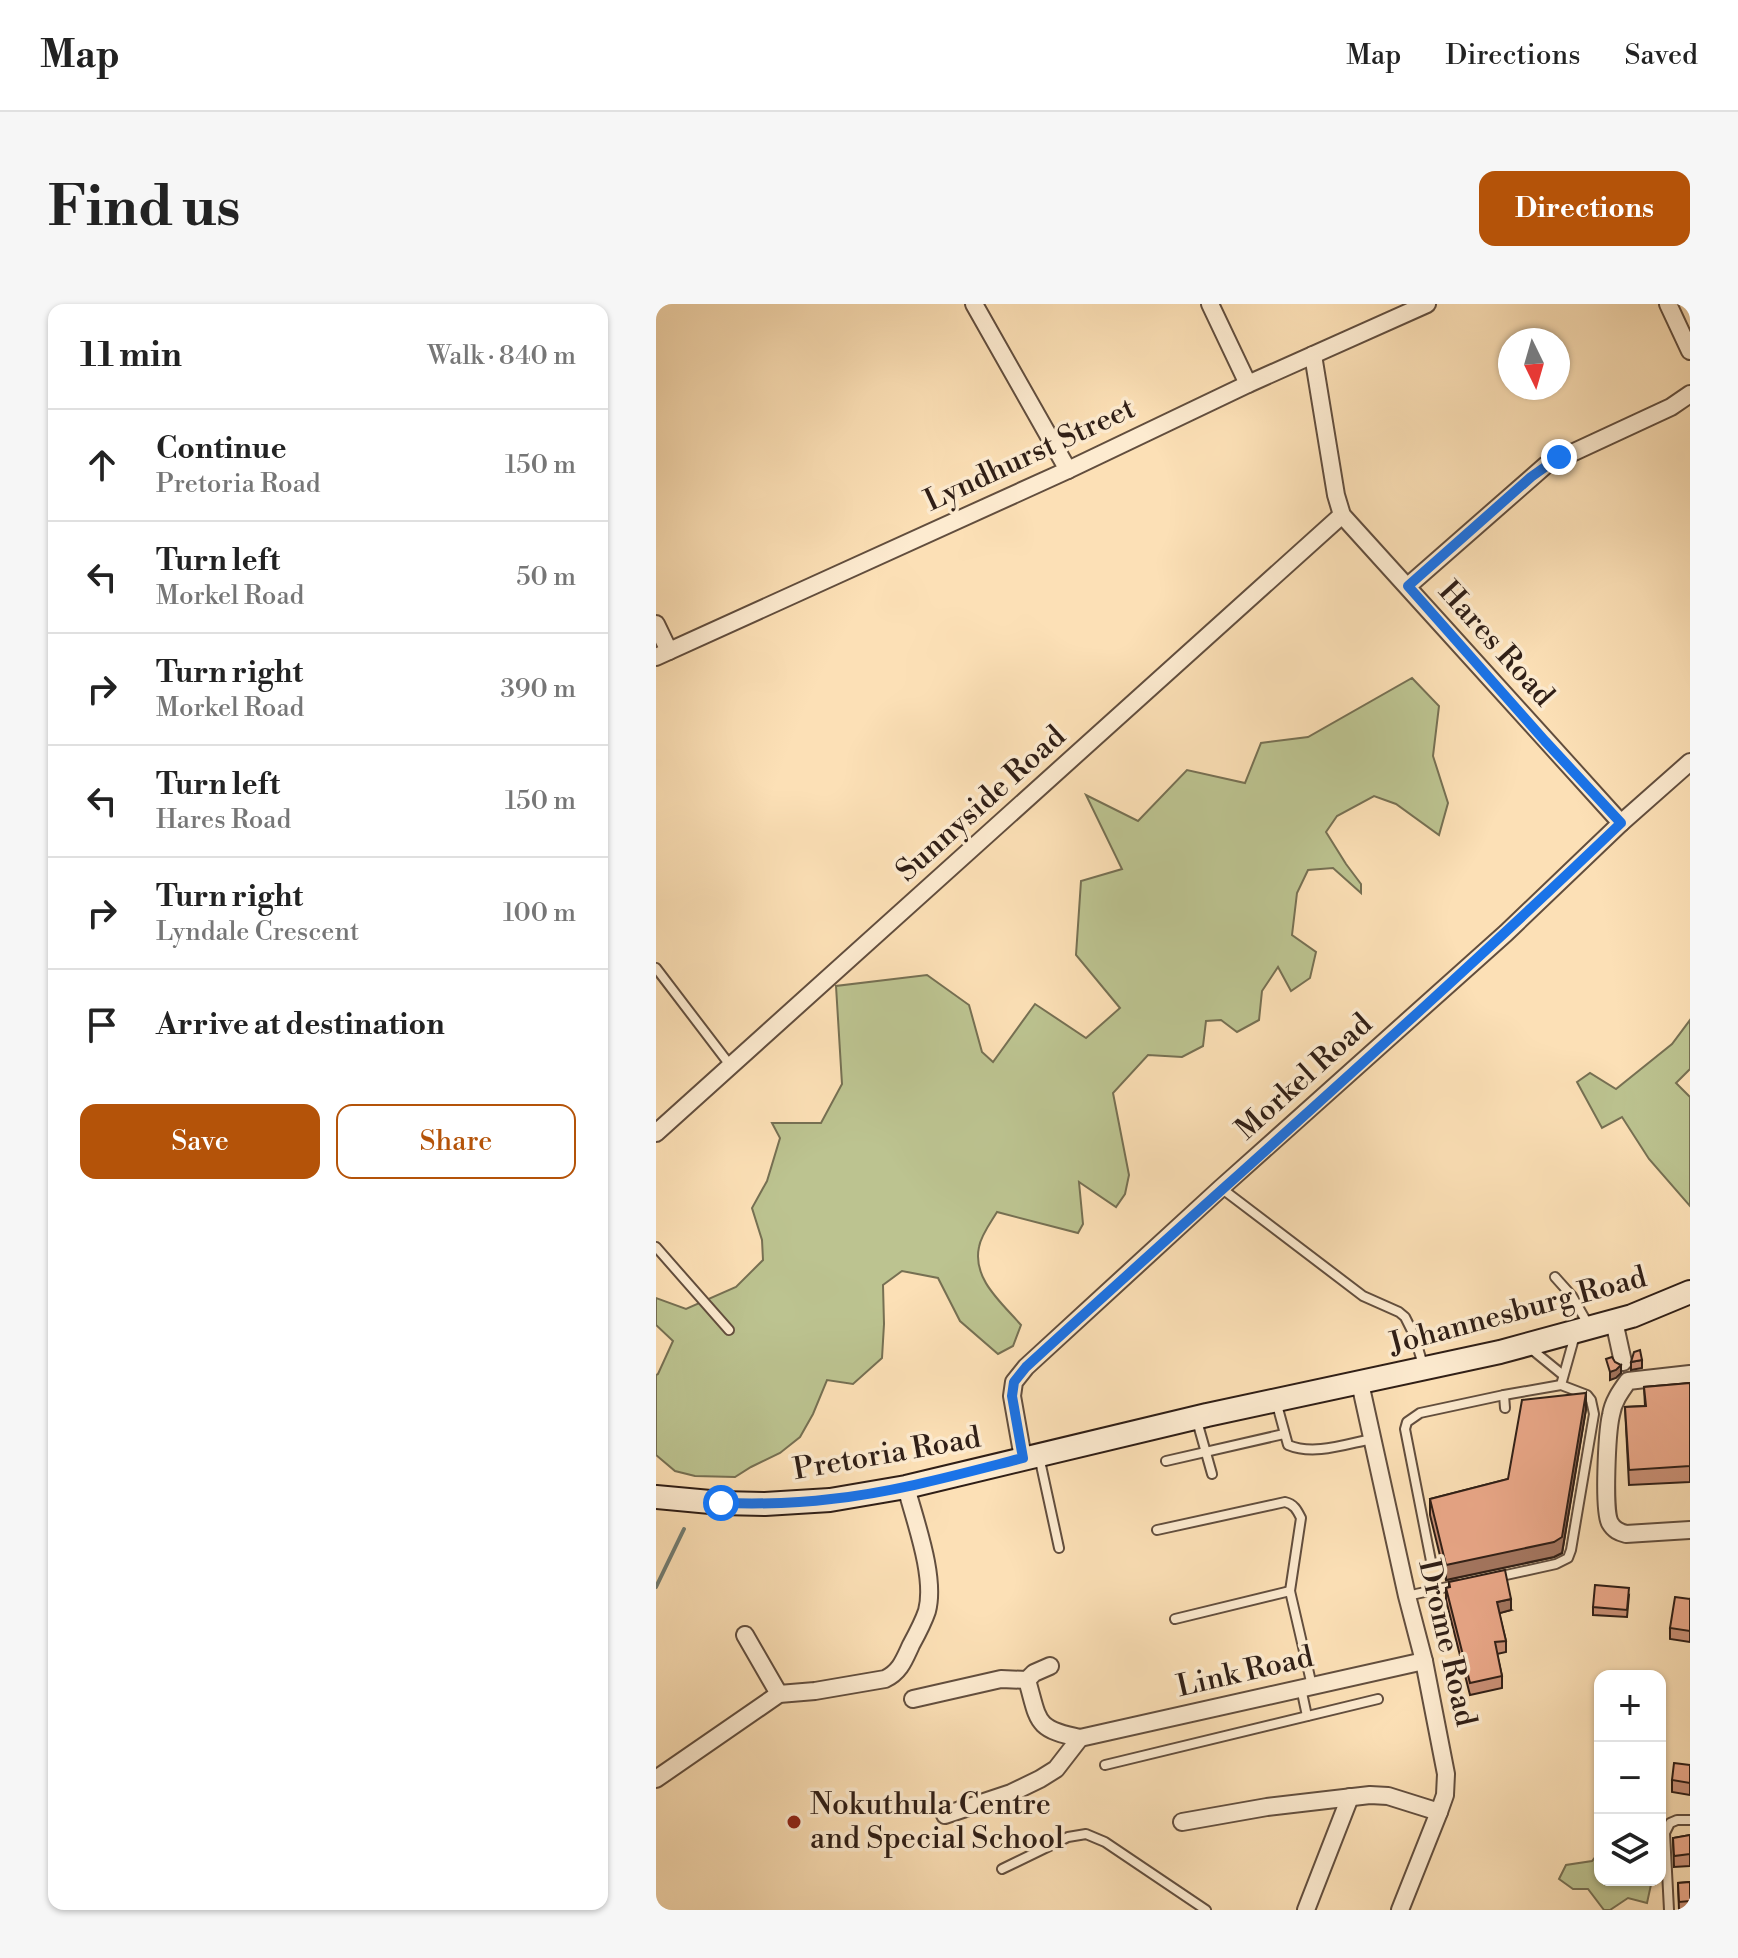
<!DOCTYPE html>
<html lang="en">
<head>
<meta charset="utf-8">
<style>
  body { margin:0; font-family:"Libre Bodoni",serif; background:#f6f6f6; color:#222 }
  .controls { position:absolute; right:24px; bottom:24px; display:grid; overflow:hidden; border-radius:16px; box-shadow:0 2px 6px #0004 }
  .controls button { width:72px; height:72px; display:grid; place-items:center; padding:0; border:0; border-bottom:2px solid #e0e0e0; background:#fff; color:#222; font:40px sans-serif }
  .compass { position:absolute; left:842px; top:24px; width:72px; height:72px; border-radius:50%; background:#fff; box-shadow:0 2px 6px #0004; rotate:175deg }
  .stop { position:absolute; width:24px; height:24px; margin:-18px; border:6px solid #1a73e8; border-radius:50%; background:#fff }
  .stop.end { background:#1a73e8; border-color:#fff; box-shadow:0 2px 8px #0008 }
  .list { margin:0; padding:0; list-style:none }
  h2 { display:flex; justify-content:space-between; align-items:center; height:104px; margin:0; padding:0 32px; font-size:34px }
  h2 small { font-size:26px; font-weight:400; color:#767676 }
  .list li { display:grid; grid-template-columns:52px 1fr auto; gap:24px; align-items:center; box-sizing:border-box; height:112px; padding:0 32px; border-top:2px solid #e0e0e0 }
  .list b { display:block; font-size:30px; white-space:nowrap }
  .list p { margin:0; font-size:26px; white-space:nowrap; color:#767676 }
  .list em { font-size:26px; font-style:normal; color:#767676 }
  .actions { display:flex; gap:16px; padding:24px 32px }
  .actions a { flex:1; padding:18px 0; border:2px solid #b45309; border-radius:16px; text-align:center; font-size:28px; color:#b45309 }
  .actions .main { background:#b45309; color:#fff }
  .icon { flex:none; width:44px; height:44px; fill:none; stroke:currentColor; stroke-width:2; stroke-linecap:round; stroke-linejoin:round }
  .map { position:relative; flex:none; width:1034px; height:1606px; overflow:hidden; border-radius:16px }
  header { display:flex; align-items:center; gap:48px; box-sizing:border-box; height:112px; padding:0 40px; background:#fff; border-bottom:2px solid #e0e0e0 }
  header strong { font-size:38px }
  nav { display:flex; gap:44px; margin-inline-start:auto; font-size:28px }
  .intro { display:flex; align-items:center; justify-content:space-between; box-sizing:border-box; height:192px; padding:0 48px }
  h1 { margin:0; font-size:56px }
  .button { padding:20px 36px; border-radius:16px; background:#b45309; color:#fff; font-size:28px; font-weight:700 }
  main { display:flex; gap:48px; padding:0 48px }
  aside { flex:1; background:#fff; border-radius:16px; box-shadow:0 2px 6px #0004 }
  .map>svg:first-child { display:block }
</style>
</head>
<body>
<header>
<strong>Map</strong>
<nav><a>Map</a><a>Directions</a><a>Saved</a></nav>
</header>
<div class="intro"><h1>Find us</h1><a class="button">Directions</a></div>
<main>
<aside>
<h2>11 min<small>Walk · 840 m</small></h2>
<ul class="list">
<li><svg class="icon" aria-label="ahead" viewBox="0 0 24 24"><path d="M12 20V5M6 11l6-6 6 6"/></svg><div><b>Continue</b><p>Pretoria Road</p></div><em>150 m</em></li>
<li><svg class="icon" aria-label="left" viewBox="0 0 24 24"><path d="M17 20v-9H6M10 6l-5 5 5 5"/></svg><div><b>Turn left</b><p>Morkel Road</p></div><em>50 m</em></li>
<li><svg class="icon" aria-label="right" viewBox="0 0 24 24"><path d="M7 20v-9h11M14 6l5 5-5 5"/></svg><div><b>Turn right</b><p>Morkel Road</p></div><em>390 m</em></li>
<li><svg class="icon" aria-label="left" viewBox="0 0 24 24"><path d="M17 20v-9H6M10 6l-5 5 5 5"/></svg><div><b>Turn left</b><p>Hares Road</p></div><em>150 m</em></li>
<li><svg class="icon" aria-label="right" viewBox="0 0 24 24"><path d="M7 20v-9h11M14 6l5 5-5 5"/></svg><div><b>Turn right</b><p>Lyndale Crescent</p></div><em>100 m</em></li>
<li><svg class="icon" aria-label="arrive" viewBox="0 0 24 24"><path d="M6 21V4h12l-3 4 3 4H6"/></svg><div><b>Arrive at destination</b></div></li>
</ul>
<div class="actions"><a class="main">Save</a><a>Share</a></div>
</aside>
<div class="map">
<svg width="1034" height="1606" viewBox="0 0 1034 1606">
  <rect width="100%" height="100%" fill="#fce0b6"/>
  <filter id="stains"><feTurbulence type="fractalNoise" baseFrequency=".0025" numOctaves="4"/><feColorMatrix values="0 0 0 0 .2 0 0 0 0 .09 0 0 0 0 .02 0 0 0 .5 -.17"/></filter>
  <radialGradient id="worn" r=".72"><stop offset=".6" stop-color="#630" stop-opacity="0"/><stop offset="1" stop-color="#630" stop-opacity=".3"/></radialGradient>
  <g fill="#bcc390" stroke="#767053" stroke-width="2">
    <path d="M 756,374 L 783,402 L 777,452 L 792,499 L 783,531 L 740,500 L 718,492 L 681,512 L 670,528 L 690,560 L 705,580 L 705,589 L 677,564 L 652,566 L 641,589 L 636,631 L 660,648 L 654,674 L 635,687 L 622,663 L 606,687 L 603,716 L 581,728 L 565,716 L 550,717 L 547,742 L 526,753 L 492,751 L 457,789 L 473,871 L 469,890 L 460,903 L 423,878 L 427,920 L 422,929 L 341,908 C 335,918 325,931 323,943 C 316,975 346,999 365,1021 L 357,1042 L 342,1050 L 304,1017 L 282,974 L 246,967 L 227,981 L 228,1020 L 226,1054 L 197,1080 L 171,1076 L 157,1110 L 144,1133 L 124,1149 L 95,1163 L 79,1173 L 39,1172 L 19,1167 L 0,1151 L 0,1071 L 2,1070 L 17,1037 L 0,1021 L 0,994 L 30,1005 L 80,983 L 107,956 L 106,936 L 96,904 L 111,877 L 124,834 L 116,819 L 165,819 L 186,780 L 180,682 L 271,671 L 313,701 L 326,748 L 337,758 L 379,700 L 430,734 L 464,704 L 420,651 L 425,577 L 466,565 L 430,491 L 482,517 L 531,466 L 589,479 L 605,439 L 652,433 Z"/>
    <polygon points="1034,716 1034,765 1020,779 1034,793 1034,902 993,855 966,813 946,824 921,778 934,769 960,785 1016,740"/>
    <polygon points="944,1547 944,1576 996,1576 991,1599 972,1594 954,1606 948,1606 932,1585 917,1585 903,1575 910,1561 936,1557"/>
  </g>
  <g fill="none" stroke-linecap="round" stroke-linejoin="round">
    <polyline stroke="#727d73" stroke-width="4" points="0,1283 28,1225"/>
    <defs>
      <g id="service">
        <polyline points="0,664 74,761"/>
        <polyline points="565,884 707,992 743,1008 749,1013 758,1031 768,1064"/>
        <polyline points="0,943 73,1026"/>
        <polyline points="899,973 916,992 933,1022"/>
        <polyline points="874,1044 907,1071"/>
        <polyline points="905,1081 919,1031"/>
        <polyline points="848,1091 849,1104"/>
        <path d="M 620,1097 L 632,1141 C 658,1152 690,1140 716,1135"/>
        <polyline points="541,1117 556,1170"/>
        <polyline points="383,1152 403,1244"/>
        <polyline points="510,1157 628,1130"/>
        <path d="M 501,1226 L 629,1198 C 638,1200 641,1206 645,1214 L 634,1287 L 656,1382"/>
        <polyline points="775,1257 749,1125 751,1118 764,1109 848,1091 905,1081 931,1091 935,1096 938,1110 915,1246 912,1254 900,1260 841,1273"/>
        <polyline points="751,1292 800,1281"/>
        <polyline points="519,1315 634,1287"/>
        <polyline points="645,1384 651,1412"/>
        <polyline points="449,1461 722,1395"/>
        <polyline points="346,1565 412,1533 430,1530 449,1538 550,1606"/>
        <polyline points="1013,1606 1009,1529 1014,1519 1021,1516 1034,1516"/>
      </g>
      <g id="minor">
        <polyline points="318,0 412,166"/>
        <polyline points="554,0 592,80"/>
        <polyline points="1012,0 1034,47"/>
        <polyline points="657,51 680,191 686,211 965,519"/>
        <polyline points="752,282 890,161 1015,103 1034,90"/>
        <polyline points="0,320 13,347"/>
        <polyline points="0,353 412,166 592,80 771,0"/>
        <polyline points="0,829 686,211"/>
        <polyline points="958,1017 967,1058"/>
        <path d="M 1034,1070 L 972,1077 C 964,1088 957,1098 955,1111 C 951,1128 947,1207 954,1219 C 958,1226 963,1228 970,1230 L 1034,1226"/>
        <polyline points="704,1079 751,1292 768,1357 790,1470 789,1491 783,1508 744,1606"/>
        <polyline points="367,1154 356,1092 358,1078 370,1063 565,884 850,629 965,519 1034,458"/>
        <polyline points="89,1331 123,1390"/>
        <polyline points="371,1376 378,1369 394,1362"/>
        <path d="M 257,1395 L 345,1375 L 371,1376 C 383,1417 378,1425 424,1434 L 768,1357"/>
        <path d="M 0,1475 L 123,1390 L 159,1387 L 229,1375 C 244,1368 248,1356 255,1341 C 261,1330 267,1319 271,1307 C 280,1273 259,1217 250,1183"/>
        <polyline points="289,1511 355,1489 384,1475 400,1465 424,1434"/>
        <polyline points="526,1518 611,1503 714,1491 732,1492 783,1508"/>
        <polyline points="650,1606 694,1493"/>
      </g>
      <polyline id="secondary" points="0,1193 65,1199 109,1200 174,1196 250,1183 551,1111 844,1048 976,1012 1034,988"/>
    </defs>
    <use href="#service" stroke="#624e3e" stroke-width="12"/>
    <use href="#minor" stroke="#624e3e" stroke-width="20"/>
    <use href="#secondary" stroke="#2f1e16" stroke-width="26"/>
    <use href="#service" stroke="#fdebd0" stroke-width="8"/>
    <use href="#minor" stroke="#fdebd0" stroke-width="16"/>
    <use href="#secondary" stroke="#fdebd0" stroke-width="22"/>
  </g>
  <g fill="#ca9076" stroke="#2f1e16" stroke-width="2">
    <polygon points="986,1056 986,1064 975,1066 975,1058"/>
    <polygon points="1034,1079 1034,1178 973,1181 969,1103 989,1102 988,1083"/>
    <polygon points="930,1105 906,1249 898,1253 790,1276 774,1211 774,1195 852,1175"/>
    <polygon points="793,1278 855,1306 843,1309 850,1337 850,1348 841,1350 846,1372 846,1384 814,1391 790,1296 790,1284 793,1283"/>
    <polygon points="973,1291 971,1313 937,1311 937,1303"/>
    <polygon points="1034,1295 1034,1338 1014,1335 1014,1324"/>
    <polygon points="1034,1461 1034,1491 1016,1488 1016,1476"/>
    <polygon points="1034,1531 1034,1562 1018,1563 1017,1534"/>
    <polygon points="1034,1578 1034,1606 1023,1606 1022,1579"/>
  </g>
  <g fill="#a47660" stroke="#2f1e16" stroke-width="2">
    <polygon points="965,1061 965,1069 960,1074 954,1076 954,1068"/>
    <polygon points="930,1089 930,1105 906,1249 898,1253 790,1276 790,1261"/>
    <polygon points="855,1295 855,1306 841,1310 841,1298"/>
  </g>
  <g fill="#eba889" stroke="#2f1e16" stroke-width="2">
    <polygon points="984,1046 986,1056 975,1058 978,1048"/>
    <polygon points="956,1053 959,1058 965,1061 960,1066 954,1068 950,1055"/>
    <polygon points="1034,1079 1034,1162 973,1166 969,1103 990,1102 988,1083"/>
    <polygon points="930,1089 906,1233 898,1238 790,1261 774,1195 852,1175 866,1096"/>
    <polygon points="849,1266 855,1295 841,1298 850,1337 839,1338 846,1372 814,1379 790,1284 794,1283 793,1278"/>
    <polygon points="939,1281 973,1284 971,1306 937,1303"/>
    <polygon points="1019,1293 1034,1295 1034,1327 1014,1324"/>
    <polygon points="1018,1459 1034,1461 1034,1479 1016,1476"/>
    <polygon points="1034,1531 1034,1550 1018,1552 1017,1534"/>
    <polygon points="1034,1578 1034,1597 1023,1598 1022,1579"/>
  </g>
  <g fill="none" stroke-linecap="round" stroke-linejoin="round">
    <path stroke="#1a73e8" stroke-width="10" d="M 65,1199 C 101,1200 138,1200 175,1195 C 240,1188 304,1170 367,1154 L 356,1092 L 358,1078 L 370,1063 C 568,882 771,705 965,519 L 889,437 L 752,282 L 875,173 L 903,153"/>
  </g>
  <circle fill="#8f2418" stroke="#fdebd0" stroke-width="3" cx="138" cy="1518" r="8"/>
  <g text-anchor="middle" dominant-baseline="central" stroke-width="7" stroke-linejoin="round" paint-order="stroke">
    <g font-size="30" fill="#2f1e16" stroke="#fdebd0">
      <text transform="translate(374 151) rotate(-25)">Lyndhurst Street</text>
      <text transform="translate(840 340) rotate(48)">Hares Road</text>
      <text transform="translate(325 500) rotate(-42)">Sunnyside Road</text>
      <text transform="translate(648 773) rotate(-42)">Morkel Road</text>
      <text transform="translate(862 1007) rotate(-15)">Johannesburg Road</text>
      <text transform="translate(231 1150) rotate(-10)">Pretoria Road</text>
      <text transform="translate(791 1339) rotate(77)">Drome Road</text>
      <text transform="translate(589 1368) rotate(-13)">Link Road</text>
    </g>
    <g font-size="30" fill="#2f1e16" stroke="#fdebd0" text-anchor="start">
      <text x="154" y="1501">Nokuthula Centre<tspan x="154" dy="34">and Special School</tspan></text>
    </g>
  </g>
  <rect width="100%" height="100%" filter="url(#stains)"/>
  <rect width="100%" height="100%" fill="url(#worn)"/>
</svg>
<div class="controls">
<button>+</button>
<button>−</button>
<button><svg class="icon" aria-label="layers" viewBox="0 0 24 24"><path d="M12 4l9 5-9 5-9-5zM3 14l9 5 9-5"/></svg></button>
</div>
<svg class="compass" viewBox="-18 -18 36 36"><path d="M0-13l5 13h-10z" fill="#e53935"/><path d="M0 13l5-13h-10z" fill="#767676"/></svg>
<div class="stop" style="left:65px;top:1199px"></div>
<div class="stop end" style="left:903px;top:153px"></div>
</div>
</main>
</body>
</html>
